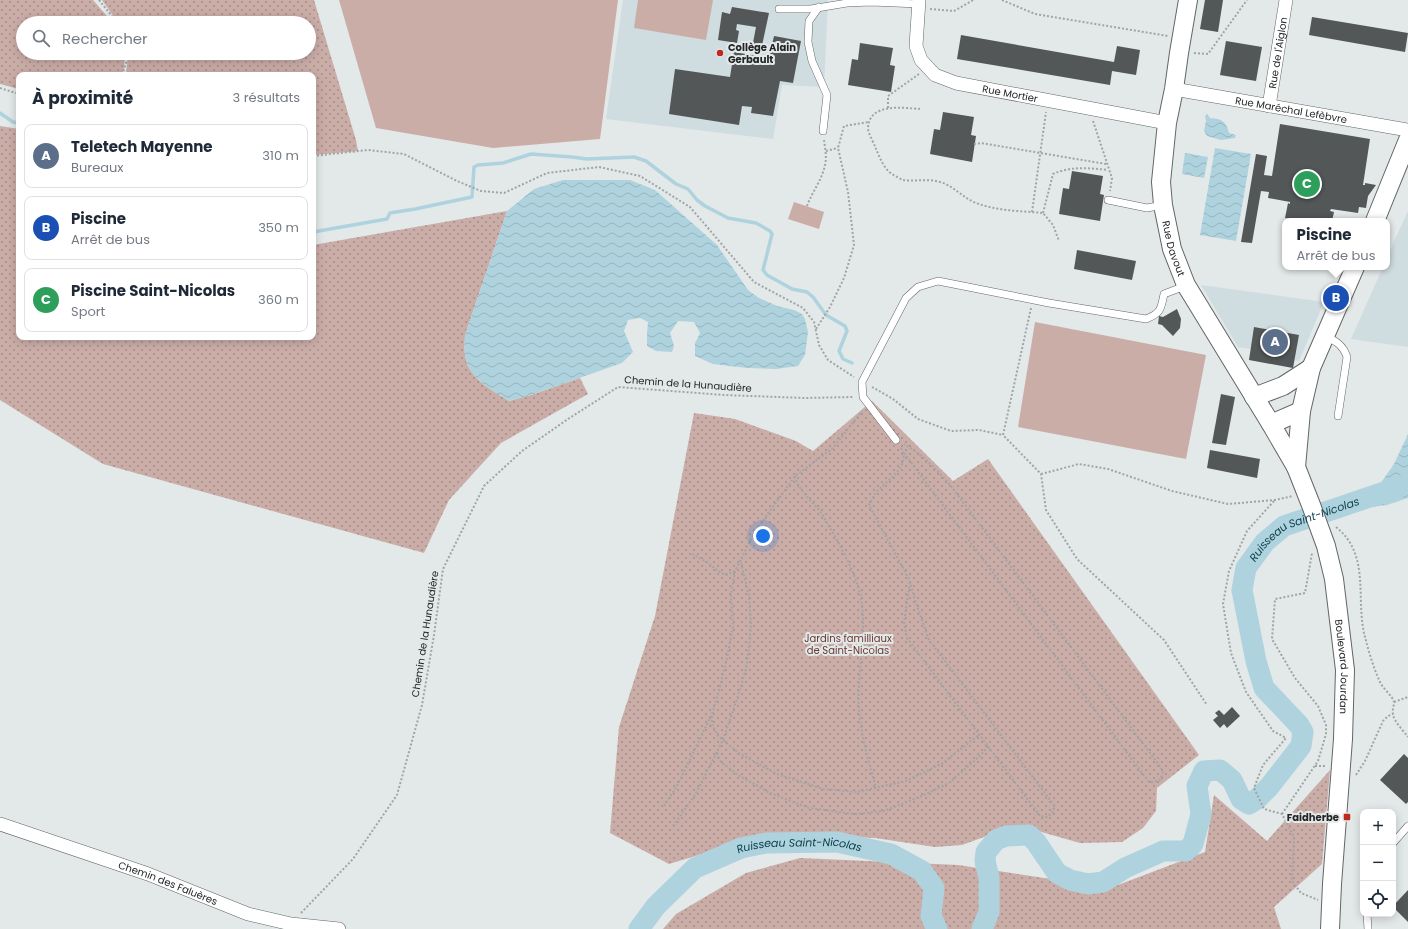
<!DOCTYPE html>
<html lang="fr">
<head>
<meta charset="utf-8">
<style>
  body { margin:0; font-family:Poppins,sans-serif; background:#f6f6f7; color:#1f2937 }
  .controls { position:absolute; right:12px; bottom:12px; display:grid; overflow:hidden; border-radius:8px; box-shadow:0 2px 10px #0003 }
  .controls button { width:36px; height:36px; display:grid; place-items:center; padding:0; border:0; border-bottom:1px solid #e0e1e3; background:#fff; color:#1f2937; font:20px sans-serif }
  .you { position:absolute; left:763px; top:536px; width:14px; height:14px; margin:-10px; border:3px solid #fff; border-radius:50%; background:#1a73e8; box-shadow:0 0 0 6px #1a73e833 }
  .badge { display:grid; place-items:center; width:26px; height:26px; border-radius:50%; background:#1a73e8; color:#fff; font-size:13px; font-weight:700 }
  .pin { position:absolute; translate:-50% -50%; border:2px solid #fff; box-shadow:0 1px 4px #0006 }
  .popup { position:absolute; left:1282px; top:218px; width:108px; height:52px; box-sizing:border-box; display:grid; place-content:center; border-radius:8px; background:#fff; filter:drop-shadow(0 1px 3px #0005); font-size:13px; white-space:nowrap; color:#747a83 }
  .popup b { font-size:15px; color:#1f2937 }
  .popup::after { content:''; position:absolute; left:50%; top:100%; margin-left:-8px; border:8px solid transparent; border-top-color:#fff }
  .list { margin:0; padding:0; list-style:none }
  h2 { display:flex; justify-content:space-between; align-items:center; height:52px; margin:0; padding:0 16px; font-size:17px }
  h2 small { font-size:13px; font-weight:400; color:#747a83 }
  .list li { display:grid; grid-template-columns:26px 1fr auto; gap:12px; align-items:center; box-sizing:border-box; height:64px; margin:0 8px 8px; padding:0 8px; border:1px solid #e0e1e3; border-radius:8px }
  .list b { display:block; font-size:15px; white-space:nowrap }
  .list p { margin:0; font-size:13px; white-space:nowrap; color:#747a83 }
  .list em { font-size:13px; font-style:normal; color:#747a83 }
  .icon { flex:none; width:22px; height:22px; fill:none; stroke:currentColor; stroke-width:2; stroke-linecap:round; stroke-linejoin:round }
  .map { position:relative; flex:none; width:1408px; height:929px; overflow:hidden }
  .search { position:absolute; background:#fff; box-shadow:0 2px 10px #0003; left:16px; top:16px; width:300px; height:44px; display:flex; align-items:center; gap:10px; box-sizing:border-box; padding:0 14px; border-radius:22px; color:#747a83; font-size:15px }
  .panel { position:absolute; background:#fff; box-shadow:0 2px 10px #0003; left:16px; top:72px; width:300px; height:268px; border-radius:8px }
  .map>svg:first-child { display:block }
</style>
</head>
<body>
<div class="map">
<svg width="1408" height="929" viewBox="0 0 1408 929">
  <defs>
    <pattern id="green-dots" width="8" height="8" patternUnits="userSpaceOnUse"><rect width="8" height="8" fill="#cbada8"/><path d="M2 2h.1M6 6h.1" fill="none" stroke="#a48d89" stroke-width="1.8" stroke-linecap="round"/></pattern>
    <pattern id="water-waves" width="16" height="10" patternUnits="userSpaceOnUse"><rect width="16" height="10" fill="#afd3de"/><path d="M0 5q4-4 8 0t8 0" fill="none" stroke="#96b5be"/></pattern>
  </defs>
  <rect width="100%" height="100%" fill="#e3e8e9"/>
  <g fill="#cfdce0">
    <polygon points="623,0 828,0 824,87 782,85 773,139 606,119"/>
    <polygon points="1408,211 1408,347 1351,339 1383,267 1387,267 1387,257"/>
    <polygon points="1201,285 1324,302 1299,361 1295,360 1293,368 1249,360 1251,349 1238,347"/>
  </g>
  <g fill="url(#green-dots)">
    <polygon points="0,0 93,0 113,23 23,23 23,53 125,53 124,69 121,75 19,75 19,89 0,84"/>
    <polygon points="102,0 314,0 356,140 358,151 313,155 313,75 126,75 128,53 309,53 309,23 118,23"/>
    <path d="M 0,126 L 19,129 L 19,337 L 313,337 L 313,245 L 507,211 L 465,335 C 465,341 464,348 465,354 C 467,378 491,389 509,401 L 531,395 L 580,378 L 588,394 L 501,443 L 449,500 L 424,553 L 103,464 L 0,400 Z"/>
    <polygon points="872,401 953,481 988,459 1199,755 1157,788 1156,811 1143,828 1122,842 1080,843 1038,831 1014,826 962,845 935,847 875,838 771,833 669,864 610,833 619,727 655,616 694,413 735,419 796,441 813,451"/>
    <polygon points="1330,770 1322,864 1274,907 1281,929 663,929 676,914 746,873 800,858 958,865 1110,888 1205,852 1214,795 1267,841"/>
  </g>
  <g fill="#cbada8">
    <polygon points="339,0 618,0 600,139 493,148 376,128"/>
    <polygon points="638,0 713,0 706,40 634,28"/>
    <polygon points="794,202 824,212 819,229 788,219"/>
    <polygon points="1035,322 1206,355 1186,459 1018,427"/>
  </g>
  <g fill="url(#water-waves)">
    <path d="M 1207,114 L 1210,118 C 1222,119 1226,121 1229,133 L 1236,135 L 1235,138 L 1221,140 L 1207,136 L 1204,131 L 1206,121 L 1205,116 Z"/>
    <polygon points="1215,148 1251,154 1236,241 1200,235"/>
    <polygon points="1185,153 1208,157 1204,178 1182,174"/>
    <path d="M 563,180 L 630,180 L 655,190 L 717,245 L 748,290 L 759,298 L 777,306 L 794,310 L 802,314 L 805,319 L 808,332 L 805,355 L 798,366 L 776,369 L 747,368 L 713,364 L 695,356 L 695,343 L 700,333 L 694,322 L 678,321 L 670,333 L 674,346 L 672,352 L 656,351 L 647,346 L 647,333 L 648,322 L 640,318 L 628,320 L 624,331 L 633,352 L 622,363 L 531,395 L 509,401 C 491,389 467,378 465,354 C 464,348 465,341 465,335 L 507,211 L 534,189 Z"/>
    <polygon points="1408,434 1408,498 1387,505 1364,508 1331,519 1325,504 1380,484 1394,464"/>
  </g>
  <g fill="none" stroke-linecap="round" stroke-linejoin="round">
    <g stroke="#afd3de" stroke-width="3.5">
      <polyline points="0,113 13,122 19,123"/>
      <polyline points="313,232 387,219 390,213 415,209 472,197 474,167 478,165 503,163 531,154 572,157 587,159 634,157 646,161 676,184 688,189 697,200 705,206 728,218 756,223 770,231 772,234 763,270 767,275 792,289 807,292 813,297 826,315 845,326 847,331 839,351 843,359 852,363"/>
    </g>
    <g stroke="#afd3de" stroke-width="21">
      <path id="s1" d="M 639,929 L 656,906 L 695,868 L 741,848 L 766,843 L 837,842 L 891,854 L 922,871 L 934,888 L 931,916 L 937,929"/>
      <path id="s2" d="M 982,929 L 989,912 L 989,878 L 985,861 L 986,852 L 996,840 L 1006,836 L 1029,835 L 1036,842 L 1057,873 L 1070,880 L 1088,884 L 1103,882 L 1125,868 L 1163,851 L 1186,851 L 1193,844 L 1201,814 L 1197,786 L 1204,771 L 1220,770 L 1232,780 L 1241,799 L 1249,804 L 1257,799 L 1269,787 L 1301,746 L 1303,732 L 1299,725 L 1264,688 L 1256,661 L 1242,590 L 1246,568 L 1265,542 L 1284,526 L 1408,484"/>
    </g>
  </g>
  <g fill="#535758">
    <polygon points="1205,0 1223,0 1218,32 1200,29"/>
    <polygon points="732,7 769,13 761,50 752,48 756,27 737,24 736,30 739,31 737,43 718,40 722,12 730,14"/>
    <polygon points="1312,17 1408,33 1405,52 1309,35"/>
    <polygon points="961,35 1114,62 1117,46 1140,50 1136,75 1112,71 1110,85 957,59"/>
    <polygon points="774,36 801,41 793,83 780,81 773,116 751,113 752,107 742,106 739,125 669,114 675,69 730,77 734,52 769,58"/>
    <polygon points="1226,41 1262,47 1256,81 1220,75"/>
    <polygon points="860,43 893,48 890,65 895,66 891,92 848,85 852,59 858,60"/>
    <polygon points="943,112 974,117 971,135 976,136 972,162 930,154 934,129 940,130"/>
    <polygon points="1280,124 1370,139 1363,185 1365,185 1365,183 1376,185 1368,196 1366,208 1359,207 1358,213 1331,209 1330,211 1334,212 1332,221 1305,221 1285,218 1288,203 1290,204 1290,202 1268,198 1269,192 1261,191 1252,243 1241,242 1256,154 1267,156 1264,175 1272,176"/>
    <polygon points="1072,171 1103,176 1100,194 1104,195 1100,221 1059,214 1063,188 1069,189"/>
    <polygon points="1077,250 1136,261 1132,280 1074,269"/>
    <polygon points="1177,309 1181,319 1180,328 1173,336 1162,325 1158,324 1159,316 1163,317"/>
    <polygon points="1254,327 1299,335 1293,368 1249,360"/>
    <polygon points="1221,394 1235,397 1226,445 1212,443"/>
    <polygon points="1210,450 1260,459 1257,478 1207,468"/>
    <polygon points="1232,707 1240,716 1227,728 1224,724 1220,728 1213,720 1218,716 1215,713 1219,710 1224,715"/>
    <polygon points="1404,754 1408,758 1408,802 1406,804 1380,780"/>
    <polygon points="1408,890 1408,922 1393,907 1393,906"/>
  </g>
  <g fill="none" stroke-linecap="round" stroke-linejoin="round">
    <defs>
      <g id="lane">
        <polyline points="819,7 809,21 808,42 812,61 827,95 823,131"/>
        <polyline points="779,9 811,9 847,3 871,2 919,4"/>
        <polyline points="1108,200 1147,208 1163,205"/>
        <path d="M 1325,336 C 1336,341 1343,345 1347,357 L 1338,416"/>
        <path d="M 896,440 L 863,397 L 862,382 L 906,298 L 918,287 L 938,281 L 1049,303 L 1146,319 C 1161,313 1161,309 1164,294 L 1185,286"/>
        <polyline points="1393,843 1408,826"/>
        <polyline points="1367,914 1368,929"/>
      </g>
      <g id="street">
        <path id="s3" d="M 919,0 L 916,46 L 921,60 L 935,75 L 956,83 L 1167,123"/>
        <path id="s4" d="M 1174,89 L 1408,130"/>
        <path id="s5" d="M 1269,106 L 1286,0"/>
        <path id="s6" d="M 0,824 L 148,874 L 248,914 L 291,924 L 339,929"/>
      </g>
      <g id="secondary">
        <path id="s7" d="M 1188,0 L 1179,53 L 1174,89 L 1167,123 L 1161,182 L 1163,205 L 1172,249 L 1186,285 L 1271,424 L 1296,467 L 1311,505 L 1326,546 L 1334,579 L 1345,670 L 1343,739 L 1332,884 L 1330,929"/>
        <polyline points="1375,221 1408,140"/>
        <polyline points="1254,397 1283,386 1311,368"/>
        <polyline points="1271,424 1301,411"/>
        <polyline points="1296,467 1301,411 1311,368 1355,267"/>
      </g>
    </defs>
    <use href="#lane" stroke="#626667" stroke-width="8"/>
    <use href="#street" stroke="#626667" stroke-width="14"/>
    <use href="#secondary" stroke="#626667" stroke-width="20"/>
    <g stroke="#a0a4a5" stroke-width="2" stroke-dasharray="2 2" stroke-linecap="butt">
      <polyline points="99,0 111,15 116,23"/>
      <polyline points="1002,0 1035,14 1168,36"/>
      <polyline points="930,9 954,11 973,0"/>
      <polyline points="1194,53 1208,54 1247,0"/>
      <polyline points="122,75 126,63 126,53"/>
      <polyline points="0,88 19,94"/>
      <polyline points="888,108 888,96 919,74"/>
      <path d="M 920,109 C 904,108 868,102 868,129 C 869,135 874,143 876,149 C 880,158 884,169 892,174 C 896,176 900,179 903,180 C 915,182 928,178 940,182 C 954,186 963,198 976,203 C 997,211 1021,211 1043,213 L 1053,225 L 1059,241"/>
      <polyline points="1093,121 1112,178 1110,191"/>
      <polyline points="974,144 981,143 1106,164"/>
      <polyline points="826,151 838,148"/>
      <polyline points="313,156 368,150 404,154 457,181 481,191 504,193 547,173 599,167 640,176 690,207 754,282 803,308 814,322 819,345 828,360 854,377"/>
      <path d="M 807,206 C 812,192 822,180 825,165 C 827,157 825,148 824,140"/>
      <polyline points="1032,212 1046,112"/>
      <path d="M 1043,213 L 1053,174 C 1071,166 1089,168 1108,170"/>
      <polyline points="1031,308 1003,435 1041,474 1046,510 1077,559 1164,640 1207,705"/>
      <polyline points="816,329 830,307 844,278 854,245 848,192 838,148 844,126 869,122"/>
      <polyline points="872,387 893,399 918,419 951,431 979,430 1003,435"/>
      <path d="M 901,448 C 912,467 885,481 875,494 C 873,497 871,502 869,505 L 910,581 L 915,600 L 929,640 L 1054,805 L 1054,811 L 1047,817 L 1040,816 L 907,638 L 904,623 L 910,581"/>
      <path d="M 904,453 L 1148,781 L 1153,782 L 1160,780 L 1163,772 L 1159,765 L 951,486 C 937,470 923,455 904,444"/>
      <polyline points="1041,474 1079,464 1108,469 1172,491 1228,504 1275,500 1293,496"/>
      <path d="M 795,476 C 798,490 810,499 819,510 C 823,515 826,522 830,528 C 840,545 850,564 857,583 C 871,624 856,668 859,710 C 861,737 869,762 876,788"/>
      <polyline points="1274,501 1247,531 1229,571 1223,604 1231,653 1246,692 1273,731 1286,738 1263,765 1254,788 1264,809 1282,814 1294,837 1292,881 1301,893 1318,900"/>
      <path d="M 1336,527 C 1370,554 1356,596 1364,633 C 1368,649 1373,667 1380,682 C 1383,689 1392,695 1394,702 C 1394,706 1392,710 1393,714 C 1394,722 1403,730 1408,737"/>
      <polyline points="692,554 707,562 718,571 726,575 735,571"/>
      <polyline points="1394,702 1408,697"/>
      <polyline points="712,716 712,725 718,736 740,754 777,774 823,789 857,792 906,781 943,763 980,734"/>
      <polyline points="717,753 721,762 738,775 770,793 809,808 855,814 884,811 922,796 949,783 981,755 988,746"/>
      <polyline points="1315,766 1327,766"/>
      <polyline points="1356,775 1365,761 1383,721 1388,716 1393,714"/>
      <polyline points="664,806 677,786 712,714 718,694 727,658 733,628 731,595 735,571 754,533 795,476 833,448 862,411"/>
      <polyline points="1282,814 1318,761 1326,734 1326,725 1318,706 1295,678 1272,639 1275,599 1305,593 1312,553"/>
      <polyline points="673,826 695,795 723,740 738,696 747,665 751,625 749,596 742,567 741,560"/>
      <polyline points="301,913 353,859 397,795 422,705 434,635 443,569 484,486 522,451 568,419 618,387 724,395 805,398 854,397"/>
    </g>
    <use href="#lane" stroke="#fff" stroke-width="7"/>
    <use href="#street" stroke="#fff" stroke-width="13"/>
    <use href="#secondary" stroke="#fff" stroke-width="18"/>
  </g>
  <g fill="#ba2d1e" stroke="#e3e8e9" stroke-width="1.5">
    <circle cx="720" cy="53" r="4"/>
    <rect x="1343" y="813" width="8" height="8" rx="2"/>
  </g>
  <g text-anchor="middle" dominant-baseline="central" stroke-width="4" stroke-linejoin="round" paint-order="stroke">
    <g font-size="10" font-weight="bold" fill="#232425" stroke="#e3e8e9" text-anchor="start">
      <text x="728" y="47">Collège Alain<tspan x="728" dy="12">Gerbault</tspan></text>
      <text x="1339" y="817" text-anchor="end">Faidherbe</text>
    </g>
    <g font-size="10" fill="#232425" stroke="#e3e8e9">
      <text stroke="none"><textPath href="#s5" startOffset="54">Rue de l'Aiglon</textPath></text>
      <text stroke="none"><textPath href="#s3" startOffset="159">Rue Mortier</textPath></text>
      <text stroke="none"><textPath href="#s4" startOffset="119">Rue Maréchal Lefèbvre</textPath></text>
      <text stroke="none"><textPath href="#s7" startOffset="252">Rue Davout</textPath></text>
      <text transform="translate(688 384) rotate(4)">Chemin de la Hunaudière</text>
      <text transform="translate(425 634) rotate(-81)">Chemin de la Hunaudière</text>
      <text stroke="none"><textPath href="#s7" startOffset="710">Boulevard Jourdan</textPath></text>
      <text stroke="none"><textPath href="#s6" startOffset="178">Chemin des Faluères</textPath></text>
    </g>
    <g font-size="10" fill="#6a3932" stroke="#e3e8e9">
      <text x="848" y="638">Jardins familliaux<tspan x="848" dy="12">de Saint-Nicolas</tspan></text>
    </g>
    <g font-size="11" font-style="italic" fill="#0d424f" stroke="#e3e8e9">
      <text stroke="none"><textPath href="#s2" startOffset="810">Ruisseau Saint-Nicolas</textPath></text>
      <text stroke="none"><textPath href="#s1" startOffset="192">Ruisseau Saint-Nicolas</textPath></text>
    </g>
  </g>
</svg>
<div class="controls">
<button>+</button>
<button>−</button>
<button><svg class="icon" aria-label="locate" viewBox="0 0 24 24"><circle cx="12" cy="12" r="6"/><path d="M12 2v4M12 18v4M2 12h4M18 12h4"/></svg></button>
</div>
<div class="you"></div>
<div class="pin badge" style="left:1275px;top:342px;background:#5c6f8a">A</div>
<div class="pin badge" style="left:1336px;top:298px;background:#1a4fb4">B</div>
<div class="popup"><b>Piscine</b>Arrêt de bus</div>
<div class="pin badge" style="left:1307px;top:184px;background:#2e9e5b">C</div>
<div class="search"><svg class="icon" aria-label="search" viewBox="0 0 24 24"><circle cx="10" cy="10" r="6"/><path d="M15 15l6 6"/></svg>Rechercher</div>
<section class="panel">
<h2>À proximité<small>3 résultats</small></h2>
<ul class="list">
<li><span class="badge" style="background:#5c6f8a">A</span><div><b>Teletech Mayenne</b><p>Bureaux</p></div><em>310 m</em></li>
<li><span class="badge" style="background:#1a4fb4">B</span><div><b>Piscine</b><p>Arrêt de bus</p></div><em>350 m</em></li>
<li><span class="badge" style="background:#2e9e5b">C</span><div><b>Piscine Saint-Nicolas</b><p>Sport</p></div><em>360 m</em></li>
</ul>
</section>
</div>
</body>
</html>
